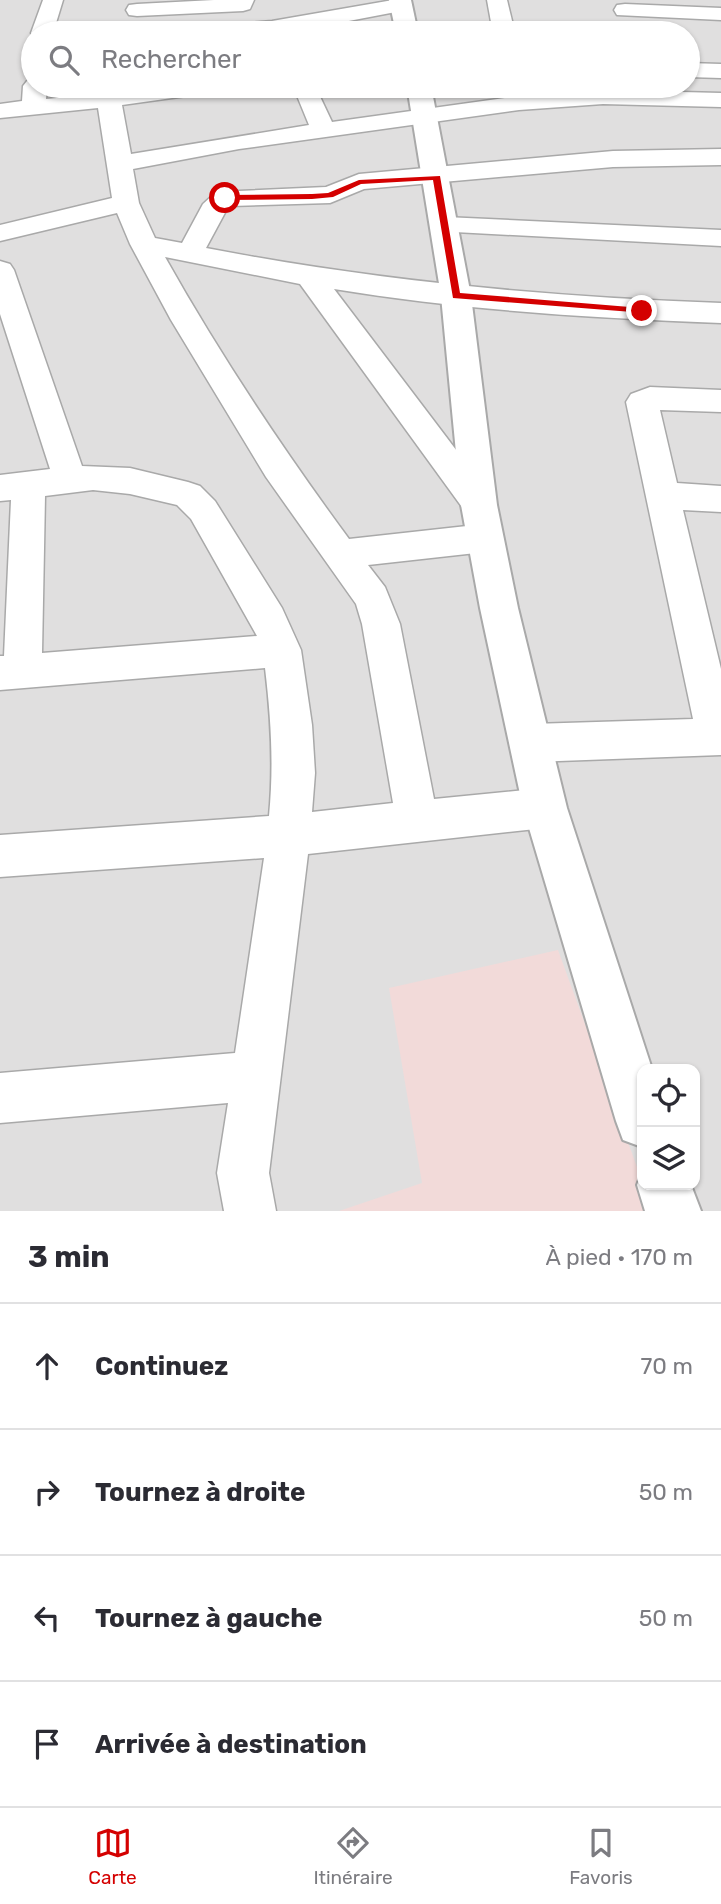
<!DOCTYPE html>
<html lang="fr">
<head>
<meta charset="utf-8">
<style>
  body { margin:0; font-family:Rubik,sans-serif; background:#f2f2f3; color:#2b2b33 }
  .controls { position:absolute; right:21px; bottom:21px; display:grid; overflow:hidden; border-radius:14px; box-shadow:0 2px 5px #0004 }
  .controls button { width:63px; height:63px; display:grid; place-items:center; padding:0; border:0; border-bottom:2px solid #e1e1e2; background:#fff; color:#2b2b33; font:35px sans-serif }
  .stop { position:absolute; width:21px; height:21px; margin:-16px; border:5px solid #d40000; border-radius:50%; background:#fff }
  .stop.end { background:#d40000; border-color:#fff; box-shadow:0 2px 7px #0008 }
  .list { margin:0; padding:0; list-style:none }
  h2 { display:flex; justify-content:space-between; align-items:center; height:91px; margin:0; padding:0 28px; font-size:30px }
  h2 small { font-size:23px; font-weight:400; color:#7c7c81 }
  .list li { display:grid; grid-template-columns:46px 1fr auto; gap:21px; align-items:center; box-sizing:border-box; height:126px; padding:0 28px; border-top:2px solid #e1e1e2 }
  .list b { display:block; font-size:26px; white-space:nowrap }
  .list em { font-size:23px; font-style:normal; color:#7c7c81 }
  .icon { flex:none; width:38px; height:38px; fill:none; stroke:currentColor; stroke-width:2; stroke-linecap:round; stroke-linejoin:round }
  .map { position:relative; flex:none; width:721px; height:1211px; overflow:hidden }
  .search { position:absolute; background:#fff; box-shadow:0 2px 5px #0004; left:21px; right:21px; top:21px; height:77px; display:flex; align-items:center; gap:18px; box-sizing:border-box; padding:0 24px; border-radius:38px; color:#7c7c81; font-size:26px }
  .sheet { height:595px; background:#fff }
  nav { display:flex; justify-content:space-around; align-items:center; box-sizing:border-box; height:98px; border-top:2px solid #e1e1e2; background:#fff; font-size:19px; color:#7c7c81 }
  nav a { display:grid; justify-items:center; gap:4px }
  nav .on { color:#d40000 }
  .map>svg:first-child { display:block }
</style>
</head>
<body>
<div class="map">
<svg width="721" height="1211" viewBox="0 0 721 1211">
  <rect width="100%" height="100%" fill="#f2efe9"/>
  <path fill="#e0dfdf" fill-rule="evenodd" d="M 0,0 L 721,0 L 721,1211 L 0,1211 ZM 33,33 L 688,33 L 688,86 L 33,86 ZM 642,1069 L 695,1069 L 695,1185 L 642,1185 Z"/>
  <polygon fill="#f2dad9" points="558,950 653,1211 339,1211 422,1183 389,988"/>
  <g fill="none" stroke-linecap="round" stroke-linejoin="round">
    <defs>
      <g id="minor">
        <polygon points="43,0 63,0 53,33 33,33 33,36 31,33"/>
        <polygon points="214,0 254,0 250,9 243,11 137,16 129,15 126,10 129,5 137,4"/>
        <polygon points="393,0 408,1 412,5 408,9 401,11 286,33 204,33 207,28 215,26 272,21"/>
        <polygon points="487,0 507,0 515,33 493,33"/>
        <polygon points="625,4 721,8 721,20 617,15 614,10 617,5"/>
        <polygon points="688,63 721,64 721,78 688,77"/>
        <path d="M 33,79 L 33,86 L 47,86 L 46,99 L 99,94 L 102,86 L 124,86 L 123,91 L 160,86 L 219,86 L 216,91 L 208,93 L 122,105 L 131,154 L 309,125 L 293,86 L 315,86 L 332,122 L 519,96 L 603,90 L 721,93 L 721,107 L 603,104 L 519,110 L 239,149 L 133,169 L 139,203 L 155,238 L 182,243 L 203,204 L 216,192 L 326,187 L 359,174 L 613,151 L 721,149 L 721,165 L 613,167 L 364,189 L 330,203 L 231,206 L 227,209 L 206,248 C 377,281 547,297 721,303 L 721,323 C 591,318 462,310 334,289 L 491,496 L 496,505 L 491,514 L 479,518 L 467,514 L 300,284 L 165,257 C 220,355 282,448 349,539 L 485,524 L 497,528 L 502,538 L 497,548 L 485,552 L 368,565 L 385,587 L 400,624 L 434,799 L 545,788 L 560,794 L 566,808 L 560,822 L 545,828 L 308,854 L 269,1173 L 276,1211 L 224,1211 L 217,1173 L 228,1103 L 0,1123 L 0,1073 L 235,1053 L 264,858 L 0,877 L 0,835 L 269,816 C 274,765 271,718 265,668 L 0,690 L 0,656 L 4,656 L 11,500 L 0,501 L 0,475 L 50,469 L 0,314 L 0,261 L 10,264 L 14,270 L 82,466 L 130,468 L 188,482 L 200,486 L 215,501 L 282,608 L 301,650 L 312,725 L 315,773 L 312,812 L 393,803 L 362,624 L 356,604 L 266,477 L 171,320 L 130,244 L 117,213 L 0,241 L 0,225 L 112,198 L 98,108 L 0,118 L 0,104 L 22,101 L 23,86 L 27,81 ZM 93,490 L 130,494 L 177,505 L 191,519 L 257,636 L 42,653 L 45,496 Z"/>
        <polygon points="445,217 721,230 721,246 436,231 432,225 436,219"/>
        <polygon points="650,387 721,390 721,412 660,410 677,483 721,486 721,512 683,510 721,669 721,755 532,762 518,756 512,743 518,730 532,724 693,719 626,402 631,394"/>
      </g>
      <g id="tertiary">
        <polygon points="389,0 411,0 418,33 396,33"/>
        <polygon points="407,86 431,86 471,296 497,505 518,608 567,808 652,1069 642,1069 642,1147 623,1140 616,1121 523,808 480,608 461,505 441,296"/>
        <polygon points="642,1172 642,1185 691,1185 701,1211 645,1211 637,1185"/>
      </g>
    </defs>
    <use href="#minor" stroke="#a9a9a9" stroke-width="3"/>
    <use href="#tertiary" stroke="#a9a9a9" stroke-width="4"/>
    <use href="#minor" fill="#fff" fill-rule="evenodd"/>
    <use href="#tertiary" fill="#fff" fill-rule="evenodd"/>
  </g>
  <polygon fill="#d40000" points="440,176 460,293 642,308 645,309 645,313 453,298 433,180 361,184 333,197 312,199 225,200 221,198 225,195 312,194 328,193 359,180"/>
</svg>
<div class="controls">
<button><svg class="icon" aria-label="locate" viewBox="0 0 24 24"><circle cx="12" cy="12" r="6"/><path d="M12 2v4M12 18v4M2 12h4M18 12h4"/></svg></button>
<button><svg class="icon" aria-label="layers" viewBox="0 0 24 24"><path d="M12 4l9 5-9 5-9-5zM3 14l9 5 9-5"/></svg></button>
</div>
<div class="stop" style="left:225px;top:198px"></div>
<div class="stop end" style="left:642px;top:311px"></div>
<div class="search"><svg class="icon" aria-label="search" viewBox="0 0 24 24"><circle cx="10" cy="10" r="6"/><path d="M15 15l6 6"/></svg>Rechercher</div>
</div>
<section class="sheet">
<h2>3 min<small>À pied · 170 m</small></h2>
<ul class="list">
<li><svg class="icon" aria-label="ahead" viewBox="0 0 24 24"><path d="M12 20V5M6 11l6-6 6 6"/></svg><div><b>Continuez</b></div><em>70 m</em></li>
<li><svg class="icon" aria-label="right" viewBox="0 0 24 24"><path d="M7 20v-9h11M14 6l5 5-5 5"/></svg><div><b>Tournez à droite</b></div><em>50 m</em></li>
<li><svg class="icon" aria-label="left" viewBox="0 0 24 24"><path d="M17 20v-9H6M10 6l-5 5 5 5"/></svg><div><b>Tournez à gauche</b></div><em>50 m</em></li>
<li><svg class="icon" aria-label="arrive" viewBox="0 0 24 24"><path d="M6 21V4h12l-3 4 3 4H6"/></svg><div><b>Arrivée à destination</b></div></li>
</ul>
</section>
<nav>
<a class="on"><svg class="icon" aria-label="map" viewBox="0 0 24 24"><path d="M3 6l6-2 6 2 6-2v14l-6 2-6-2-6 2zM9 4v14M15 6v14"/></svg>Carte</a>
<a><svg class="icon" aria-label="directions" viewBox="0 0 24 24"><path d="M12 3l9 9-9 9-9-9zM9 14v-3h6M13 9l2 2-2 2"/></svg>Itinéraire</a>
<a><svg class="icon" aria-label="saved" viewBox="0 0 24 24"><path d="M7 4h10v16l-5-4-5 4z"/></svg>Favoris</a>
</nav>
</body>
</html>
